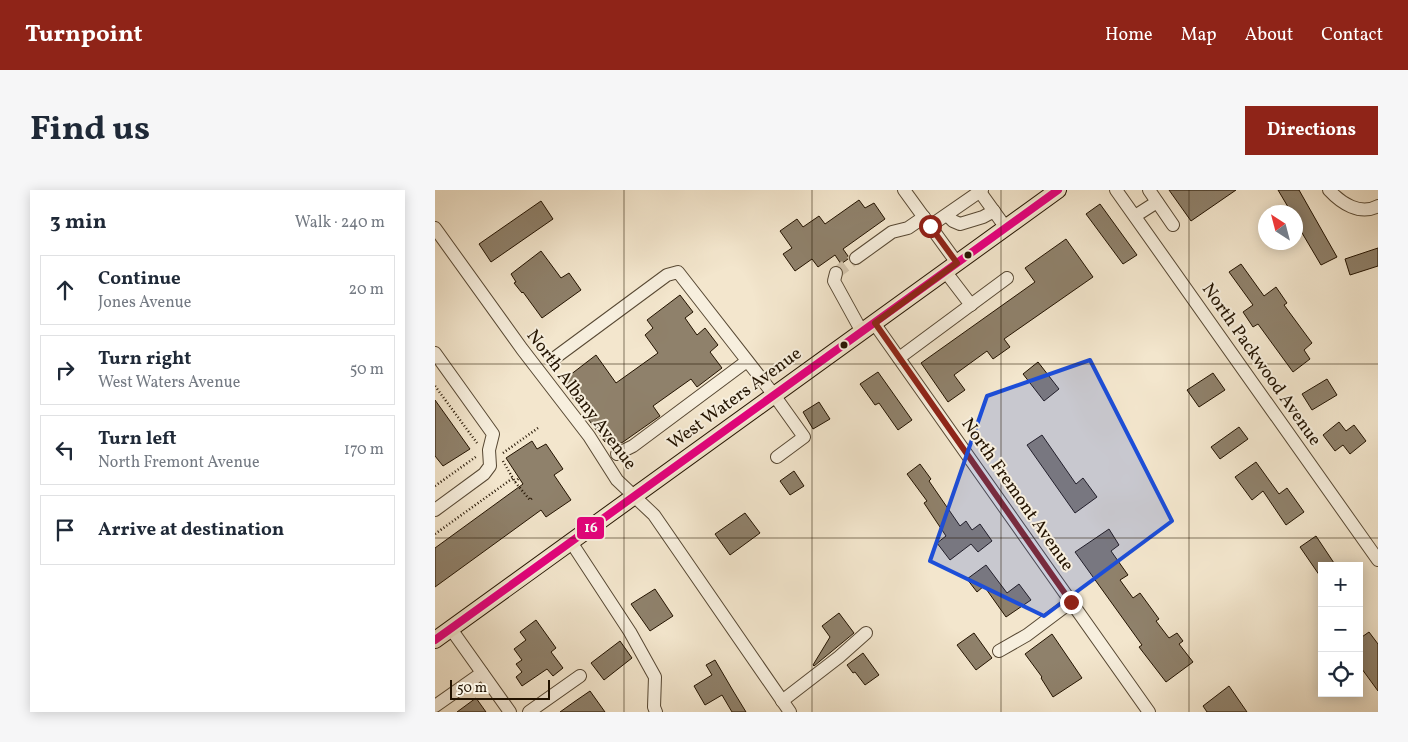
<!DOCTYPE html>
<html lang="en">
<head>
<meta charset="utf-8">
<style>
  body { margin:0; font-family:Vollkorn,serif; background:#f6f6f7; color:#1f2937 }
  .controls { position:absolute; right:15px; bottom:15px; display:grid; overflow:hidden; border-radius:0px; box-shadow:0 2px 12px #0003 }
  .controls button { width:45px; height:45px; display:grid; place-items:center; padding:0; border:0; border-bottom:1px solid #e0e1e3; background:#fff; color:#1f2937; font:25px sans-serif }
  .compass { position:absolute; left:823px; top:15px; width:45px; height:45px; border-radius:50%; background:#fff; box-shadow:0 2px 12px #0003; rotate:324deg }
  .scale { position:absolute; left:15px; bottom:12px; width:100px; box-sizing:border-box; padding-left:5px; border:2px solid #231300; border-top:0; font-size:14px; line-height:18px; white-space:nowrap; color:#231300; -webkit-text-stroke:4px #f7efde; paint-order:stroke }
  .stop { position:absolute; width:15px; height:15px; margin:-11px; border:4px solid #8f2418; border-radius:50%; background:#fff }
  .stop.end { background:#8f2418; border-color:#fff; box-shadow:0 1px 5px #0008 }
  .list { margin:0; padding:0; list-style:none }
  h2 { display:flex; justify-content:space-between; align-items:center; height:65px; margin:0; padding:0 20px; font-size:21px }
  h2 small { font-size:16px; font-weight:400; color:#747a83 }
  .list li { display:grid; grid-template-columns:32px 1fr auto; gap:15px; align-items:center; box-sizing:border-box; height:70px; margin:0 10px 10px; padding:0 10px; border:1px solid #e0e1e3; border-radius:0px }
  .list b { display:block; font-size:19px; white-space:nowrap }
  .list p { margin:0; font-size:16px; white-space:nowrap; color:#747a83 }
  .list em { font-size:16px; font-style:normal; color:#747a83 }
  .icon { flex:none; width:28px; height:28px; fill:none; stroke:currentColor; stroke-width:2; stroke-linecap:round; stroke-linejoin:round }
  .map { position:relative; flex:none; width:943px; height:522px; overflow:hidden; border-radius:0px }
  header { display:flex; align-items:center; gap:30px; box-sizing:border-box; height:70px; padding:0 25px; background:#8f2418; color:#fff }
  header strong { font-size:24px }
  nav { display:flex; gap:28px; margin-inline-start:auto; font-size:18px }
  .intro { display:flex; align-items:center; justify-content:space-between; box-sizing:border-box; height:120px; padding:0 30px }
  h1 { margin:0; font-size:35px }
  .button { padding:12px 22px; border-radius:0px; background:#8f2418; color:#fff; font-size:18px; font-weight:700 }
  main { display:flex; gap:30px; padding:0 30px }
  aside { flex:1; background:#fff; border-radius:0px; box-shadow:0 2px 12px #0003 }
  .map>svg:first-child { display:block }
</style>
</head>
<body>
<header>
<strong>Turnpoint</strong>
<nav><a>Home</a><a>Map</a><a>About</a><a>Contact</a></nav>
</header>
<div class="intro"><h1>Find us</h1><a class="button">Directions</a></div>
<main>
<aside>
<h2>3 min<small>Walk · 240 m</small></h2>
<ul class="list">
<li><svg class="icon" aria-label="ahead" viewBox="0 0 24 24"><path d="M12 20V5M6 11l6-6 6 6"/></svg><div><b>Continue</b><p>Jones Avenue</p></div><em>20 m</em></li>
<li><svg class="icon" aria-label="right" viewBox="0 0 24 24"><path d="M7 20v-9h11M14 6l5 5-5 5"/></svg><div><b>Turn right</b><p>West Waters Avenue</p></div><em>50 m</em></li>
<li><svg class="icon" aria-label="left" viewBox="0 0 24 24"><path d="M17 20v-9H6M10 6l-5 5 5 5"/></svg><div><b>Turn left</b><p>North Fremont Avenue</p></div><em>170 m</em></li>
<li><svg class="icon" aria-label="arrive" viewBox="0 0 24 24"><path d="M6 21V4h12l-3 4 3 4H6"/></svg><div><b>Arrive at destination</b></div></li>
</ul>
</aside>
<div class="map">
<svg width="943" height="522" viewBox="0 0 943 522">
  <rect width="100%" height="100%" fill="#f3e6cd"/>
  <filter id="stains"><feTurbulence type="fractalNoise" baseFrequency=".004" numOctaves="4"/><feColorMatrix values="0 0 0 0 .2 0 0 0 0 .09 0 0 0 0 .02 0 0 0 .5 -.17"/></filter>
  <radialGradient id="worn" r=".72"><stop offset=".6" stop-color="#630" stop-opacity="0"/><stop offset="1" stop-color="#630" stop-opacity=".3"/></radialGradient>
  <g fill="#8f816b" stroke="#231300">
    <polygon points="734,0 801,0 756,31"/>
    <polygon points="843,0 864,0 902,67 886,75 860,31 860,22 856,22"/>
    <polygon points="424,10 430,18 439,13 450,29 408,59 413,66 413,69 406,74 400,65 383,77 377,69 360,81 348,64 357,58 345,41 362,29 368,37 384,26 390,34"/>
    <polygon points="106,11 118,29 56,72 44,54"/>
    <polygon points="665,14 702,65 688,74 651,24"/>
    <polygon points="631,49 658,87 569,149 575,157 558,169 552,161 519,185 530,200 513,212 486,173 600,92 590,78"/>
    <polygon points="943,58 943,76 915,85 910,69"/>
    <polygon points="106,61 126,88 134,83 146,100 107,128 88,102 87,103 79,93 81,92 76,84"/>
    <polygon points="806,74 829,106 841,97 852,113 849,115 877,153 869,160 875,169 858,182 823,134 818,137 808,122 818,115 794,82"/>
    <polygon points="245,105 258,122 250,128 262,145 270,138 283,155 275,162 287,178 262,197 256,189 218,216 225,226 188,252 184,254 179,247 170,252 126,192 161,165 181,193 223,163 210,145 218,138 212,130"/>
    <polygon points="603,172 624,199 609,211 588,184"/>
    <polygon points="443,182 477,230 463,240 444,213 440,215 425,194"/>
    <polygon points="778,183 790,200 764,217 752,200"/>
    <polygon points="892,189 902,205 877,220 867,204"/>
    <polygon points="0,210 35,259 8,276 0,266"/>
    <polygon points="384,212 395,229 378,239 368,222"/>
    <polygon points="904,232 911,241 919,235 931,251 915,264 908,255 900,261 888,245"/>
    <polygon points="804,237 813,249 785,269 776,257"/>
    <polygon points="607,245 641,294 648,288 662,307 640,323 592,255"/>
    <polygon points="97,251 102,259 111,254 128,279 119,285 136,310 111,327 106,320 0,397 0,358 88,294 71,268"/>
    <polygon points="821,272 844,304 852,298 869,322 851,335 828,301 817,310 800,287"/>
    <polygon points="485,274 496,289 494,291 525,336 531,331 537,340 545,334 557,351 543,362 536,354 515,370 502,353 511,346 489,313 492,311 472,284"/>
    <polygon points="359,281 369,296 355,305 345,291"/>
    <polygon points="310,323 325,343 295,365 280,344"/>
    <polygon points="674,339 684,355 676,361 693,385 685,390 698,408 705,403 724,429 721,431 734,448 742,443 748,451 744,454 758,472 731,492 704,457 707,455 640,362"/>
    <polygon points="881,346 901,376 887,376 887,389 865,357"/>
    <polygon points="551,375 572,403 584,394 596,410 571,427 549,396 542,402 532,389"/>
    <polygon points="220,399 238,426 215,441 196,414"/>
    <polygon points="404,423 419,443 379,476 378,475 395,447 387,436"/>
    <polygon points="101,430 121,458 116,462 128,478 118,486 112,479 87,496 81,487 87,482 81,474 87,470 79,459 91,450 85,442"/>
    <polygon points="934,442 943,454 943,501 924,475 924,449"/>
    <polygon points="539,443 557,468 541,480 522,455"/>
    <polygon points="617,444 647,488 618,507 606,488 607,487 590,464"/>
    <polygon points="185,451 197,468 169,490 156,473"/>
    <polygon points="428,463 444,485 430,495 420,482 418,483 412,475"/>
    <polygon points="280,470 297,499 311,522 297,522 287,505 270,515 259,496 277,485 271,475"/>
    <polygon points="794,496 812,522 772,522 768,516"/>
    <polygon points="155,501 170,522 125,522 139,512"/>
    <polygon points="41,508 51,522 22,522"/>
  </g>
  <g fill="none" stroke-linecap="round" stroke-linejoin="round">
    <polyline stroke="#d4c6ae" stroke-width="12" stroke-dasharray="12 6" stroke-linecap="butt" points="401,83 421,68"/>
    <defs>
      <g id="minor">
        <polyline points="469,0 522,73"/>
        <polyline points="681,0 943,370"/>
        <polyline points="714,0 738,35"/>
        <path d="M 894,0 C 906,13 925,26 943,16"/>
        <polyline points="545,2 571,38"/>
        <polyline points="512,25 518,31 525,34 548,27 559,21"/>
        <polyline points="700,26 722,12"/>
        <polyline points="495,36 547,0"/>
        <polyline points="0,38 87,159 154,246 182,290 219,325 355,522"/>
        <polyline points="421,68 457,42 473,38 489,27"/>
        <polyline points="510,81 536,115"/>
        <polyline points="401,83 399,91 427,142"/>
        <polyline points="439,133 714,522"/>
        <polyline points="0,163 58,244 54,260 55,276 49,284 0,320"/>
        <polyline points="121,167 232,85 243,82 339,205 369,247 342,267"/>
        <polyline points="464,168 572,88"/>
        <polyline points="182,264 198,256 312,171"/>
        <polyline points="136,352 195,442 220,487 219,517 221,522"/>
        <polyline points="16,439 75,522"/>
        <polyline points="564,461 592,445 636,412"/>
        <polyline points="347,511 404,467 431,443"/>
        <polyline points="0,516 47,483"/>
        <polyline points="94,522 145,486"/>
      </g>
      <polyline id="major" points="0,450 623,0"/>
    </defs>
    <use href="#minor" stroke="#574833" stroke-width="14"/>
    <use href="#major" stroke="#231300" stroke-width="18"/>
    <g stroke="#231300" stroke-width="2.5" stroke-dasharray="1 2.5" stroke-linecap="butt">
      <polyline points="0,196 42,253"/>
      <polyline points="68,263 103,238"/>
      <polyline points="68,271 80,292 95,310 97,308"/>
      <polyline points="80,292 84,288"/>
      <polyline points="0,296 42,266"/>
      <polyline points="0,344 78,288"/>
    </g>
    <use href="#minor" stroke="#f7efde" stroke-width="12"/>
    <use href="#major" stroke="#f3e6cd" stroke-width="16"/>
    <defs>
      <polyline id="bus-1" points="0,450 623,0"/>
    </defs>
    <use href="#bus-1" stroke="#f7efde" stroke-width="11"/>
    <use href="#bus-1" stroke="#e5007d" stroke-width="8"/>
  </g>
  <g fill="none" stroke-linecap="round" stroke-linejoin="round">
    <polyline stroke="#8f2418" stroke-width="6" points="495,36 522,73 440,133 636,412"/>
  </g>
  <path fill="#1d4ed8" fill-opacity="0.2" stroke="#1d4ed8" stroke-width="4" stroke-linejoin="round" d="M 655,170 L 737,331 L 609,426 L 495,371 L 552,206 Z"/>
  <path fill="none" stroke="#231300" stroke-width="1" stroke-opacity="0.55" d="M 189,0 L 189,522M 377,0 L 377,522M 566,0 L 566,522M 754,0 L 754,522M 0,174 L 943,174M 0,348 L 943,348"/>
  <g fill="#231300" stroke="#f7efde" stroke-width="2">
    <circle cx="533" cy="65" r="4.5"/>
    <circle cx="409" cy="155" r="4.5"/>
  </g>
  <g text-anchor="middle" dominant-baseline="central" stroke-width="4" stroke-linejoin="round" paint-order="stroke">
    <g font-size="18" fill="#231300" stroke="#f7efde">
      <text transform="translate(826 175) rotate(55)">North Packwood Avenue</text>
      <text transform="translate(300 209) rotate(-36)">West Waters Avenue</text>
      <text transform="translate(146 210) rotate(53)">North Albany Avenue</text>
      <text transform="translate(582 305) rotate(55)">North Fremont Avenue</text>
    </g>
  </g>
  <rect stroke="#f7efde" stroke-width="2" x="141" y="326" width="29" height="24" rx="5" fill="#e5007d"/>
  <g font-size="14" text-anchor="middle" font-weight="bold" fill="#fff">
    <text x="156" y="342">16</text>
  </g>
  <rect width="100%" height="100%" filter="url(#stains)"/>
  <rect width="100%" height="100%" fill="url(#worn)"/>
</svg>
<div class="controls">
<button>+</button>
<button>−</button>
<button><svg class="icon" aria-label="locate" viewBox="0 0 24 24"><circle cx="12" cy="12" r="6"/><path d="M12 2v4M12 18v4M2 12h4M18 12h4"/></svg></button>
</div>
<svg class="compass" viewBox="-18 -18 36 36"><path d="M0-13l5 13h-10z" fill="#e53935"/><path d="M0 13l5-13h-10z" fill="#747a83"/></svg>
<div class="scale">50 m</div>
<div class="stop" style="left:495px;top:36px"></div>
<div class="stop end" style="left:636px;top:412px"></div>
</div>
</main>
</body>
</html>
